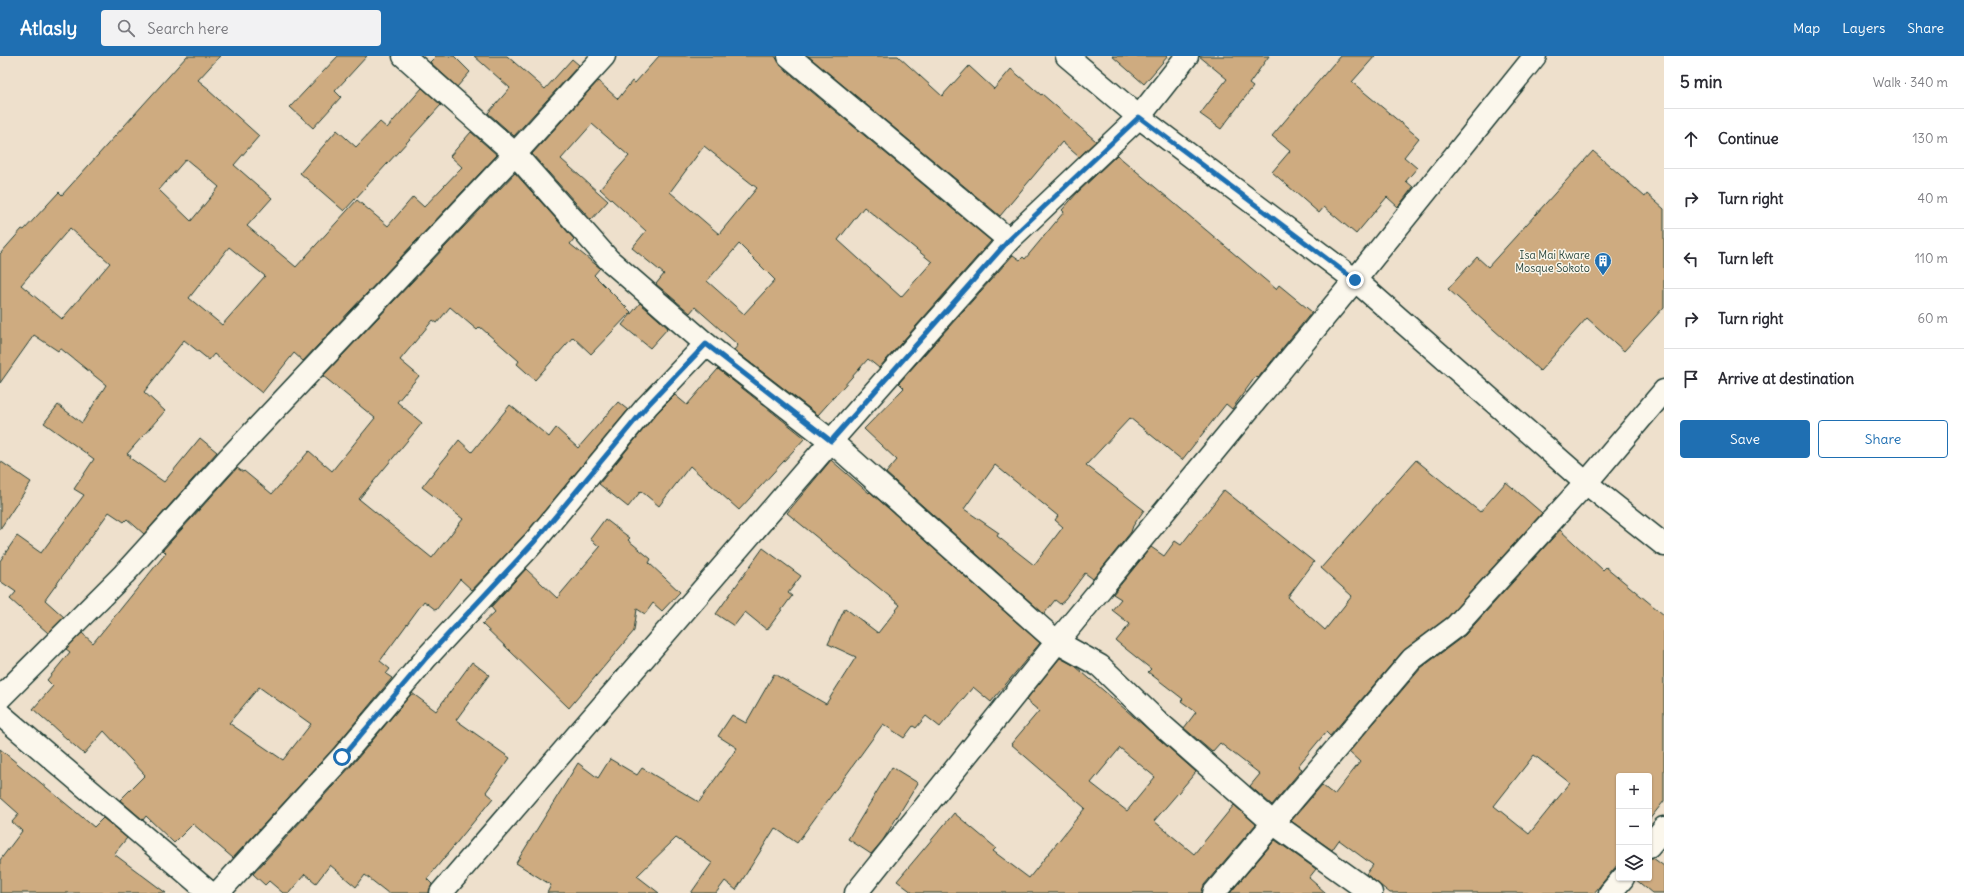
<!DOCTYPE html>
<html lang="en">
<head>
<meta charset="utf-8">
<style>
  body { margin:0; font-family:Delius,sans-serif; background:#f2f2f3; color:#2b2b33 }
  .controls { position:absolute; right:12px; bottom:12px; display:grid; overflow:hidden; border-radius:4px; box-shadow:0 1px 3px #0004 }
  .controls button { width:36px; height:36px; display:grid; place-items:center; padding:0; border:0; border-bottom:1px solid #e1e1e2; background:#fff; color:#2b2b33; font:20px sans-serif }
  .stop { position:absolute; width:12px; height:12px; margin:-9px; border:3px solid #1f6fb2; border-radius:50%; background:#fff }
  .stop.end { background:#1f6fb2; border-color:#fff; box-shadow:0 1px 4px #0008 }
  .list { margin:0; padding:0; list-style:none }
  h2 { display:flex; justify-content:space-between; align-items:center; height:52px; margin:0; padding:0 16px; font-size:17px }
  h2 small { font-size:13px; font-weight:400; color:#7c7c81 }
  .list li { display:grid; grid-template-columns:26px 1fr auto; gap:12px; align-items:center; box-sizing:border-box; height:60px; padding:0 16px; border-top:1px solid #e1e1e2 }
  .list b { display:block; font-size:15px; white-space:nowrap }
  .list em { font-size:13px; font-style:normal; color:#7c7c81 }
  .actions { display:flex; gap:8px; padding:12px 16px }
  .actions a { flex:1; padding:9px 0; border:1px solid #1f6fb2; border-radius:4px; text-align:center; font-size:14px; color:#1f6fb2 }
  .actions .main { background:#1f6fb2; color:#fff }
  .icon { flex:none; width:22px; height:22px; fill:none; stroke:currentColor; stroke-width:2; stroke-linecap:round; stroke-linejoin:round }
  .map { position:relative; flex:none; width:1664px; height:837px; overflow:hidden }
  header { display:flex; align-items:center; gap:24px; box-sizing:border-box; height:56px; padding:0 20px; background:#1f6fb2; color:#fff }
  header strong { font-size:19px }
  nav { display:flex; gap:22px; margin-inline-start:auto; font-size:14px }
  .search { width:280px; height:36px; background:#f2f2f3; display:flex; align-items:center; gap:10px; box-sizing:border-box; padding:0 14px; border-radius:4px; color:#7c7c81; font-size:15px }
  main { display:flex }
  aside { flex:1; background:#fff }
  .map>svg:first-child { display:block }
</style>
</head>
<body>
<header>
<strong>Atlasly</strong>
<div class="search"><svg class="icon" aria-label="search" viewBox="0 0 24 24"><circle cx="10" cy="10" r="6"/><path d="M15 15l6 6"/></svg>Search here</div>
<nav><a>Map</a><a>Layers</a><a>Share</a></nav>
</header>
<main>
<div class="map">
<svg width="1664" height="837" viewBox="0 0 1664 837">
  <rect width="100%" height="100%" fill="#eee0cc"/>
  <filter id="ink" filterUnits="userSpaceOnUse"><feTurbulence type="fractalNoise" baseFrequency=".025" numOctaves="2"/><feDisplacementMap in="SourceGraphic" scale="8" xChannelSelector="R" yChannelSelector="G"/><feConvolveMatrix kernelMatrix="1 2 1 2 8 2 1 2 1" color-interpolation-filters="sRGB"/></filter>
  <g filter="url(#ink)">
    <g fill="#ceab80" stroke="#1f3d34" fill-rule="evenodd">
      <path d="M 187,0 L 220,0 L 198,24 L 209,33 L 208,34 L 259,80 L 234,109 L 272,142 L 247,170 L 296,211 L 357,144 L 388,170 L 413,141 L 424,151 L 462,111 L 450,100 L 471,76 L 497,99 L 303,305 L 294,297 L 262,337 L 214,298 L 209,304 L 184,284 L 144,336 L 165,355 L 127,398 L 131,400 L 130,402 L 164,426 L 200,382 L 217,396 L 144,478 L 127,463 L 124,466 L 109,456 L 45,544 L 64,561 L 48,577 L 10,543 L 16,536 L 0,525 L 0,505 L 17,480 L 41,497 L 84,439 L 74,433 L 94,403 L 44,367 L 58,349 L 82,367 L 106,329 L 60,292 L 58,295 L 34,279 L 0,327 L 0,198 L 22,173 L 24,174 L 59,136 L 62,139 ZM 186,103 L 219,131 L 191,165 L 159,134 ZM 70,172 L 110,207 L 62,263 L 21,229 ZM 229,191 L 265,220 L 222,269 L 189,242 Z"/>
      <polygon points="338,0 367,0 335,35 341,41 313,72 290,51"/>
      <polygon points="436,0 454,0 470,16 457,31 430,6"/>
      <polygon points="474,0 507,0 545,33 572,3 579,9 514,80 488,57 510,32"/>
      <path d="M 659,0 L 775,0 L 781,10 L 991,185 L 879,312 L 868,303 L 818,359 L 734,294 L 738,289 L 695,251 L 690,257 L 656,228 L 664,218 L 632,192 L 646,175 L 600,133 L 629,100 L 592,68 L 561,103 L 608,145 L 591,164 L 532,98 L 598,25 L 618,43 L 632,25 L 635,27 ZM 704,90 L 757,132 L 719,178 L 670,136 ZM 864,151 L 932,206 L 901,241 L 838,184 ZM 739,188 L 775,224 L 744,258 L 707,225 Z"/>
      <polygon points="808,0 898,0 942,40 969,10 994,33 1011,13 1041,39 1042,38 1096,85 1079,101 1062,86 1000,160"/>
      <polygon points="1112,0 1168,0 1144,28"/>
      <polygon points="1199,0 1269,0 1249,28 1253,31 1221,73 1200,58 1227,23"/>
      <polygon points="1340,0 1375,0 1352,26 1419,82 1404,101 1417,112 1406,125 1413,131 1398,151 1387,141 1356,178 1324,151 1319,157 1272,116 1290,95 1272,80"/>
      <polygon points="422,32 441,49 344,155 300,117 337,74 356,91 380,66 387,72"/>
      <polygon points="1593,95 1645,141 1647,138 1664,153 1664,251 1624,295 1587,262 1540,315 1448,233 1477,201 1488,211"/>
      <path d="M 1117,99 L 1276,233 L 1279,229 L 1312,256 L 1258,322 L 1256,320 L 1232,353 L 1226,348 L 1182,404 L 1130,362 L 1086,409 L 1144,454 L 1133,470 L 1131,476 L 1093,523 L 1085,517 L 1065,544 L 1060,548 L 1055,544 L 1044,558 L 886,417 L 897,404 L 864,373 L 904,332 L 899,327 L 1013,199 L 1020,204 L 1023,201 L 1025,203 L 1064,156 L 1062,154 L 1077,137 ZM 995,409 L 1058,460 L 1055,464 L 1063,471 L 1034,509 L 997,480 L 999,477 L 964,453 Z"/>
      <path d="M 515,117 L 574,183 L 570,188 L 600,212 L 594,219 L 631,256 L 591,298 L 573,281 L 535,324 L 517,308 L 519,305 L 480,271 L 477,274 L 450,251 L 437,267 L 433,264 L 400,304 L 419,320 L 397,346 L 422,367 L 359,443 L 432,502 L 463,463 L 422,431 L 459,384 L 472,396 L 510,349 L 549,381 L 556,372 L 578,392 L 618,346 L 628,354 L 526,477 L 472,534 L 460,523 L 436,554 L 424,545 L 380,605 L 390,613 L 386,618 L 392,622 L 333,693 L 233,802 L 193,768 L 174,787 L 146,760 L 143,764 L 120,744 L 145,719 L 104,675 L 84,698 L 33,653 L 53,630 L 47,624 L 70,596 L 66,593 L 82,577 L 93,587 L 166,497 L 163,494 L 237,412 L 243,416 L 244,415 L 272,438 L 309,395 L 332,415 L 375,362 L 323,320 ZM 259,631 L 311,668 L 283,704 L 229,667 Z"/>
      <polygon points="640,247 668,272 650,292 622,269"/>
      <polygon points="718,313 805,382 739,454 690,410 659,450 641,435 628,451 599,428 656,358 675,339 687,349"/>
      <polygon points="831,404 869,437 870,436 1040,587 991,646 973,631 940,671 926,660 916,672 913,670 904,682 883,668 797,787 775,772 736,834 725,825 716,837 691,837 712,807 676,782 637,820 659,837 547,837 551,829 516,807 578,707 598,722 610,703 637,719 642,712 699,746 737,692 718,680 732,659 746,667 774,618 826,648 856,601 828,588 845,552 878,577 900,549 787,457"/>
      <polygon points="1416,404 1480,456 1506,426 1542,457 1448,561 1403,595 1330,680 1326,676 1298,710 1302,713 1272,749 1250,730 1260,718 1220,687 1212,696 1184,672 1196,656 1181,645 1183,643 1148,616 1151,613 1116,585 1130,568 1112,554 1121,543 1113,538 1151,491 1164,500 1175,485 1181,489 1224,434 1314,506 1288,541 1325,574 1352,540 1321,512"/>
      <polygon points="0,405 31,426 0,473"/>
      <polygon points="605,463 630,482 628,484 651,503 649,507 680,536 662,555 653,547 645,558 637,553 634,575 569,652 482,568 495,556 491,551 526,513 557,542 600,491 590,483"/>
      <path d="M 1560,474 L 1603,514 L 1606,511 L 1664,559 L 1664,745 L 1649,764 L 1649,720 L 1619,720 L 1619,809 L 1618,808 L 1594,837 L 1390,837 L 1366,818 L 1373,809 L 1339,784 L 1332,794 L 1291,765 L 1322,729 L 1334,739 L 1360,706 L 1349,696 L 1421,612 L 1465,579 ZM 1534,699 L 1570,727 L 1529,778 L 1494,750 Z"/>
      <polygon points="763,492 801,520 788,537 792,540 767,574 745,556 734,570 716,558"/>
      <path d="M 1060,602 L 1075,610 L 1133,660 L 1196,716 L 1154,765 L 1194,798 L 1234,749 L 1256,768 L 1204,829 L 1202,837 L 913,837 L 897,825 L 954,757 L 996,792 L 993,795 L 1029,822 L 1085,752 L 1011,688 L 1039,655 L 1026,644 ZM 1120,692 L 1155,721 L 1127,755 L 1091,727 Z"/>
      <polygon points="472,606 489,619 456,664 510,702 486,736 493,742 427,823 432,828 429,837 388,837 365,819 356,831 330,809 316,827 305,818 289,837 283,837 269,825 265,829 253,818 352,709 412,637 436,655"/>
      <polygon points="0,693 94,771 103,762 127,782 114,798 166,837 0,837 0,804 22,775 12,766 19,758 0,741"/>
      <polygon points="892,711 918,727 883,784 871,798 848,783"/>
      <polygon points="1275,784 1316,813 1309,822 1326,837 1230,837"/>
      <polygon points="1649,802 1653,802 1664,810 1664,837 1652,837 1635,823 1649,822"/>
    </g>
    <g fill="none" stroke-linecap="round" stroke-linejoin="round">
      <defs>
        <g id="minor">
          <polyline points="404,0 515,98 609,204 706,288 831,385 1057,586 1100,610 1157,665 1273,767 1371,837"/>
          <polyline points="789,0 1009,184"/>
          <polyline points="1067,0 1139,61 1355,224 1586,427 1664,489"/>
          <polyline points="0,642 124,518 229,402 515,98 604,0"/>
          <polyline points="0,658 210,837"/>
          <polyline points="1649,790 1664,772"/>
          <polyline points="218,837 342,701 427,601 535,485 647,350 706,288"/>
          <polyline points="441,837 831,385 1009,184 1139,61 1187,0"/>
          <polyline points="856,837 1057,586 1355,224 1535,0"/>
          <polyline points="1214,837 1412,603 1456,570 1586,427 1664,335"/>
          <polyline points="1610,837 1623,822"/>
        </g>
      </defs>
      <use href="#minor" stroke="#1f3d34" stroke-width="25"/>
      <use href="#minor" stroke="#fbf7ec" stroke-width="22"/>
    </g>
  </g>
  <g fill="none" stroke-linecap="round" stroke-linejoin="round" filter="url(#ink)">
    <polyline stroke="#1f6fb2" stroke-width="5" points="342,701 427,601 535,485 647,350 706,288 831,385 1009,184 1139,61 1355,224"/>
  </g>
  <defs>
    <symbol id="building-pin" viewBox="-11 -11 22 30"><path d="M0 17L-7.5 6A9.5 9.5 0 1 1 7.5 6Z" fill="#1f6fb2" stroke="#fbf7ec"/><path d="M-4-6H4V6H1V3H-1V6H-4ZM-2.5-4.3h1.7v1.8h-1.7ZM.8-4.3h1.7v1.8H.8ZM-2.5-1h1.7V.8h-1.7ZM.8-1h1.7V.8H.8Z" fill="#fff"/></symbol>
  </defs>
  <g fill-rule="evenodd">
    <use href="#building-pin" x="1593" y="195" width="20" height="27"/>
  </g>
  <g text-anchor="middle" dominant-baseline="central" stroke-width="3" stroke-linejoin="round" paint-order="stroke">
    <g font-size="11" fill="#1f3d34" stroke="#fbf7ec" text-anchor="end">
      <text x="1590" y="199">Isa Mai Kware<tspan x="1590" dy="13">Mosque Sokoto</tspan></text>
    </g>
  </g>
</svg>
<div class="controls">
<button>+</button>
<button>−</button>
<button><svg class="icon" aria-label="layers" viewBox="0 0 24 24"><path d="M12 4l9 5-9 5-9-5zM3 14l9 5 9-5"/></svg></button>
</div>
<div class="stop" style="left:342px;top:701px"></div>
<div class="stop end" style="left:1355px;top:224px"></div>
</div>
<aside>
<h2>5 min<small>Walk · 340 m</small></h2>
<ul class="list">
<li><svg class="icon" aria-label="ahead" viewBox="0 0 24 24"><path d="M12 20V5M6 11l6-6 6 6"/></svg><div><b>Continue</b></div><em>130 m</em></li>
<li><svg class="icon" aria-label="right" viewBox="0 0 24 24"><path d="M7 20v-9h11M14 6l5 5-5 5"/></svg><div><b>Turn right</b></div><em>40 m</em></li>
<li><svg class="icon" aria-label="left" viewBox="0 0 24 24"><path d="M17 20v-9H6M10 6l-5 5 5 5"/></svg><div><b>Turn left</b></div><em>110 m</em></li>
<li><svg class="icon" aria-label="right" viewBox="0 0 24 24"><path d="M7 20v-9h11M14 6l5 5-5 5"/></svg><div><b>Turn right</b></div><em>60 m</em></li>
<li><svg class="icon" aria-label="arrive" viewBox="0 0 24 24"><path d="M6 21V4h12l-3 4 3 4H6"/></svg><div><b>Arrive at destination</b></div></li>
</ul>
<div class="actions"><a class="main">Save</a><a>Share</a></div>
</aside>
</main>
</body>
</html>
